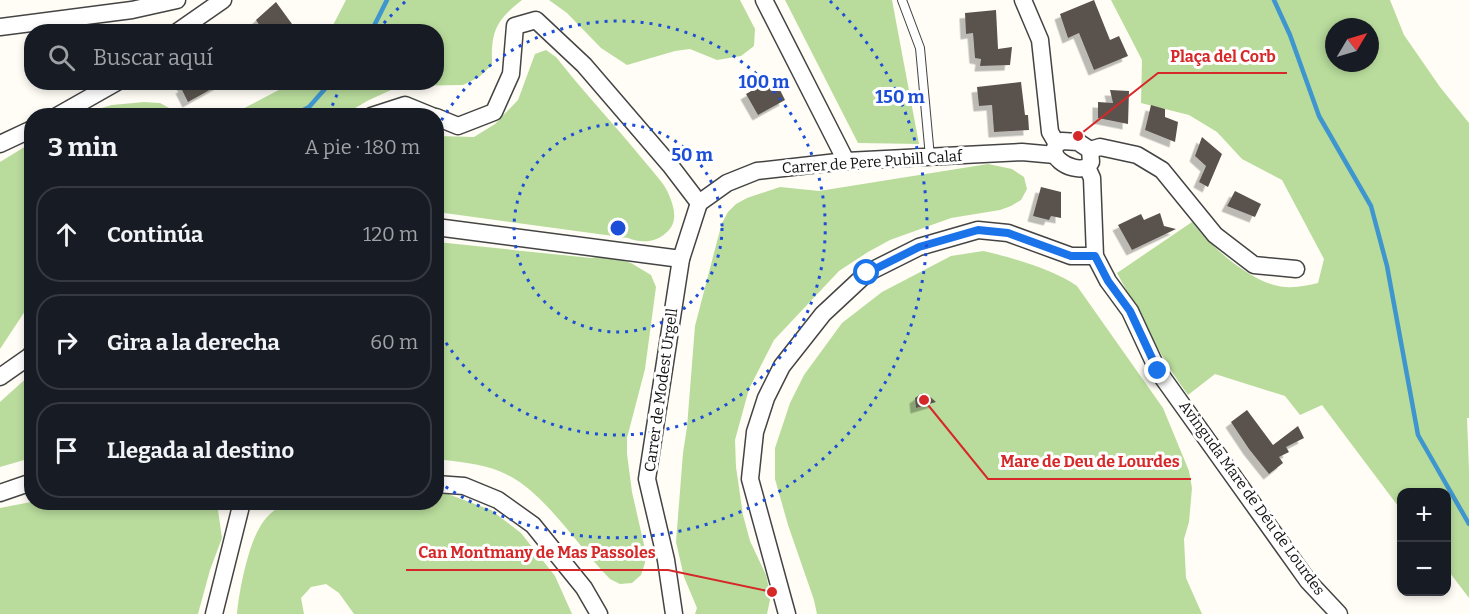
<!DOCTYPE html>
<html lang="es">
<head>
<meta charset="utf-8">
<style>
  body { margin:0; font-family:Bitter,serif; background:#242831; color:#f1f3f6 }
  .controls { position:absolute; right:18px; bottom:18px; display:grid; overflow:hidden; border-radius:12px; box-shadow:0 3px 9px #0003 }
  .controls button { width:54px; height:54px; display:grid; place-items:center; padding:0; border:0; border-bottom:2px solid #363941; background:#171b24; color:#f1f3f6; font:30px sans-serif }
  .compass { position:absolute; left:1325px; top:18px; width:54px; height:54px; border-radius:50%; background:#171b24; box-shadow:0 3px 9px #0003; rotate:52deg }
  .stop { position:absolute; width:18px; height:18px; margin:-14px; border:4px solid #1a73e8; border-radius:50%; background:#fff }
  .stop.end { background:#1a73e8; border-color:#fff; box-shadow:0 2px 6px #0008 }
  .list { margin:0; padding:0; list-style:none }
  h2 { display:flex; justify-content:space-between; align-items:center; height:78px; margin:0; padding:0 24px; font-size:26px }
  h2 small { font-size:20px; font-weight:400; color:#9ea1a6 }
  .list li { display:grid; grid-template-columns:39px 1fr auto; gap:18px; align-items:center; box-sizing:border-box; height:96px; margin:0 12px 12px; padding:0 12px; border:2px solid #363941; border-radius:24px }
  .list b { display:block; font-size:22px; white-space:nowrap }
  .list em { font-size:20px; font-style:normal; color:#9ea1a6 }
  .icon { flex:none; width:33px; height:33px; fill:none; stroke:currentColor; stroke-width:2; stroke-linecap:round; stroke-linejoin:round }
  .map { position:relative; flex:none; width:1469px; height:614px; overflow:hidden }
  .search { position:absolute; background:#171b24; box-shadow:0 3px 9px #0003; left:24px; top:24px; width:420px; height:66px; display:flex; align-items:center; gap:15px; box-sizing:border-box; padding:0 21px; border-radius:24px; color:#9ea1a6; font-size:22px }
  .panel { position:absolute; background:#171b24; box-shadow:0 3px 9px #0003; left:24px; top:108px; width:420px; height:402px; border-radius:24px }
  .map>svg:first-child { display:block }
</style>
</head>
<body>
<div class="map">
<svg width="1469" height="614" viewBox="0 0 1469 614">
  <defs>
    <filter id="shadow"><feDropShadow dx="-5.5" dy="5.5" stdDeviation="0" flood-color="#0004"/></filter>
  </defs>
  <rect width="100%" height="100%" fill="#fffdf5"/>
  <g fill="#b9dc9c" fill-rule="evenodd">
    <path d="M 346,0 L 522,0 C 495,21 491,32 492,65 L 479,77 L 463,85 L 400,86 L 369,100 L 343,115 L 231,115 L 292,83 L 436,82 L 436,32 L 330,31 Z"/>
    <polygon points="549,0 740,0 755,29 754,46 741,56 717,60 690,49 675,51 627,65 601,48 567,13"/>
    <polygon points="785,0 892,0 919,144 858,143"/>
    <path d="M 1111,0 L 1390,0 L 1404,35 L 1440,87 L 1469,123 L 1469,418 L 1467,418 L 1469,470 L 1469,598 L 1447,569 L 1446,492 L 1402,492 L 1401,510 L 1322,405 L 1300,415 L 1285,396 L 1215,374 L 1188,395 C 1159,356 1140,314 1117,273 L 1192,222 C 1210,246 1254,286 1286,287 C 1297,288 1308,285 1318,283 L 1324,259 L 1282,180 L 1242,159 L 1217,132 L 1189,115 L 1141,103 L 1142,60 ZM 1334,27 L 1370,27 L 1370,63 L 1334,63 Z"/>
    <path d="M 546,50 L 556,57 C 584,93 616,126 645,162 C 653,172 665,184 669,195 C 675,209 678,223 666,233 C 655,243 641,243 628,238 L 437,212 L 437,136 L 474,137 L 495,124 L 518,100 L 535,54 Z"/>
    <polygon points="144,102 160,103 182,115 77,115 112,105"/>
    <polygon points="31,143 31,302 0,349 0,162"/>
    <polygon points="988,164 1012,169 1024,177 1027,189 1021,200 1011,206 1000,210 951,218 890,240 868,252 839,271 774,340 749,389 735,440 736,467 743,515 750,541 766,575 769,588 770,600 767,614 695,614 697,608 684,577 676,542 683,453 687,427 695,326 715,249 722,223 728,212 736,204 747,198 780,187 819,191"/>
    <path d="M 437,242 L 591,258 L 606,256 L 631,263 L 651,275 L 656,287 L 645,369 L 627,438 L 627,454 L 632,492 L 645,549 L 645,563 L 641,575 L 632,583 L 620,584 L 610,579 C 577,546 543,488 499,471 C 479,463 458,462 437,459 Z"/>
    <path d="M 983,251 C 1011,257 1054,270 1077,286 L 1163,408 L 1189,471 L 1192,488 L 1189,522 L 1184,539 L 1186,578 L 1202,614 L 817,614 L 814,600 L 788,525 L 775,479 L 775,448 L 790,403 L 804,375 L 842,323 L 882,292 L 951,256 Z"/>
    <polygon points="31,374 31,458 0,467 0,402"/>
    <path d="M 437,490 L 491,510 L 521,533 L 555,576 L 572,614 L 354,614 L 339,593 L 326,584 L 311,587 L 301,598 L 304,614 L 237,614 C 239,591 248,546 260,527 C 265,517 274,510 283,504 L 436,502 Z"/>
    <polygon points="31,502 217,503 222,538 210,570 198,614 0,614 0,508"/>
  </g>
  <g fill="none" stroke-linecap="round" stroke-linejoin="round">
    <g stroke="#3f96cf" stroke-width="4.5">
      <polyline points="1274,0 1290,35 1319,116 1371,206 1387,266 1418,435 1469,524"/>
      <polyline points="371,32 387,0"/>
      <polyline points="292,116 309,107 331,82"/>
    </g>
  </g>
  <g fill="#5a524d" filter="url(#shadow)">
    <polygon points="1094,0 1110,40 1119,36 1128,56 1094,70 1079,33 1068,38 1060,14"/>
    <polygon points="276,2 292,24 283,32 264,32 256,20"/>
    <polygon points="996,10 998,49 1012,47 1010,65 980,66 981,59 975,58 973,33 966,34 965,13"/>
    <polygon points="774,78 785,100 758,115 746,94"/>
    <polygon points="181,82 224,82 188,102 181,88 184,87"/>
    <polygon points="1021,82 1025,115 1028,115 1029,130 994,132 992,105 979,106 977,87"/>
    <polygon points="1110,90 1129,91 1128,124 1098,118 1098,102 1113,103"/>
    <polygon points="1151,105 1165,109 1165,117 1178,122 1175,142 1145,130"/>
    <polygon points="1202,137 1222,154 1208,187 1199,182 1206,166 1195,156"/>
    <polygon points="1041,187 1061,192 1061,218 1051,216 1049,220 1033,216"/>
    <polygon points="1235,191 1261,204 1255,217 1227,206"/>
    <polygon points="1160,213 1164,226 1176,229 1132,250 1118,225 1141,214 1144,220"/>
    <polygon points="922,393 927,394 936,402 916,408 915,398"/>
    <polygon points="1247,410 1273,445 1298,426 1304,438 1286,447 1289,452 1279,457 1283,463 1269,474 1249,449 1231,422"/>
  </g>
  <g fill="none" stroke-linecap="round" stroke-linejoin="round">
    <defs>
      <polyline id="lane" points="902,0 920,48 930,157"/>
      <g id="street">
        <polyline points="764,0 846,161"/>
        <polyline points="1023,0 1040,40 1050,132 1057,144"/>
        <polyline points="0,27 132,10 177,0"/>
        <polyline points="177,32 223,0"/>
        <polyline points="57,116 117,82"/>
        <polyline points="371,116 405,105 432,116"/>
        <polyline points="436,117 458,126 494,112 511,74 515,26 536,20 584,65 670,165 699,203"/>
        <path d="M 1062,141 L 1078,142 L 1090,150 L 1091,162 L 1087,167 C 1071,174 1040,153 1062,141 Z"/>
        <polyline points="0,144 32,129"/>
        <polyline points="1090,150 1100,147 1137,155 1162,170 1215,235 1254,265 1296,269"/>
        <polyline points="1087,167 1092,178 1095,256 1108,281 1130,311 1158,371 1308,581 1339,614"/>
        <polyline points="699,203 727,183 757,171 846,161 1022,152 1055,155"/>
        <polyline points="436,227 681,259"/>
        <polyline points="0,377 30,356 32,353"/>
        <polyline points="436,484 464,486 498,500 533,525 584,588 599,614"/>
        <polyline points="0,493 32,482"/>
        <polyline points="214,614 242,502"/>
        <polyline points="674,614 666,560 647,479 681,259 699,203"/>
        <polyline points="787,614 750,479 755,432 766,398 782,366 823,314 867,273 919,247 978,230 1008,233 1071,256 1095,256"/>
      </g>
    </defs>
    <use href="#lane" stroke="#444" stroke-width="10"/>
    <use href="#street" stroke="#444" stroke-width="19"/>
    <use href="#lane" stroke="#fff" stroke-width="8"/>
    <use href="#street" stroke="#fff" stroke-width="16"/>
  </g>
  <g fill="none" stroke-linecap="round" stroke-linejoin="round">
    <polyline stroke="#1a73e8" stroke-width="8" points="867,273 919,247 978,230 1008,233 1071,256 1095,256 1108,281 1130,311 1158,371"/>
  </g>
  <g fill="none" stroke="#1d4ed8" stroke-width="3" stroke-dasharray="3 6">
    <circle cx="618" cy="228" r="104"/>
    <path d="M437 128A207 207 0 1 1 437 328"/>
    <path d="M329 114A311 311 0 0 1 342 84M378 30A311 311 0 0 1 406 1M830 1A311 311 0 0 1 437 481"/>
  </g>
  <g text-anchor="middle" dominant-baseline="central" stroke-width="6" stroke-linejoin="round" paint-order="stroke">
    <g font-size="15" fill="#111" stroke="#fff">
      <text transform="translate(872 162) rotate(-4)">Carrer de Pere Pubill Calaf</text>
      <text transform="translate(661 390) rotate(-82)">Carrer de Modest Urgell</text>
      <text transform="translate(1252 498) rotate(54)">Avinguda Mare de Déu de Lourdes</text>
    </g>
  </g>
  <circle cx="618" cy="228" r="9" fill="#1d4ed8" stroke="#fff" stroke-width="3"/>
  <g font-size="18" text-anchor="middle" font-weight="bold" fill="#1d4ed8" stroke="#fff" stroke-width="6" stroke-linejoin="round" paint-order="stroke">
    <text x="764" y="88">100 m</text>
    <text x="900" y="103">150 m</text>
    <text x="692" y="161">50 m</text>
  </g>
  <path fill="none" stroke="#d62828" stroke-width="2" d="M1078 136L1158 73H1287M924 400L988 479H1191M772 592L668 570H406"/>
  <g fill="#d62828" stroke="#fff" stroke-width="2">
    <circle cx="1078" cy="136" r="6"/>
    <circle cx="924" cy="400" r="6"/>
    <circle cx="772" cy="592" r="6"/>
  </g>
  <g font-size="16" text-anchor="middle" font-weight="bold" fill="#d62828" stroke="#fff" stroke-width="6" stroke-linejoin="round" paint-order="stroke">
    <text x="1223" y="62">Plaça del Corb</text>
    <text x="1090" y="467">Mare de Deu de Lourdes</text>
    <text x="537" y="558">Can Montmany de Mas Passoles</text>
  </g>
</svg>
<div class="controls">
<button>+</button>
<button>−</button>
</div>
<svg class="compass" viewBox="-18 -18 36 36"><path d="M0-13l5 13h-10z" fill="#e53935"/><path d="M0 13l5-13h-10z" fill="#9ea1a6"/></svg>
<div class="stop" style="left:867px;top:273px"></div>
<div class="stop end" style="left:1158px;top:371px"></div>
<div class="search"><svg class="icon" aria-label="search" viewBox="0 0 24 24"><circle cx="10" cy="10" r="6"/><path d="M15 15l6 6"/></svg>Buscar aquí</div>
<section class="panel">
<h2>3 min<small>A pie · 180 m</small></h2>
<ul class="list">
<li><svg class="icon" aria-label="ahead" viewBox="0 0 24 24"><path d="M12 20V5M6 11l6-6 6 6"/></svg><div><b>Continúa</b></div><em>120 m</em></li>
<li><svg class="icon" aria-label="right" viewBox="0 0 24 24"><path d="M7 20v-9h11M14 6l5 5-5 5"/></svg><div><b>Gira a la derecha</b></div><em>60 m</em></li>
<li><svg class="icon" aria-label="arrive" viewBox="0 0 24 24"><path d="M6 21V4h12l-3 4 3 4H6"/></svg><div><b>Llegada al destino</b></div></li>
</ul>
</section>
</div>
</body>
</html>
